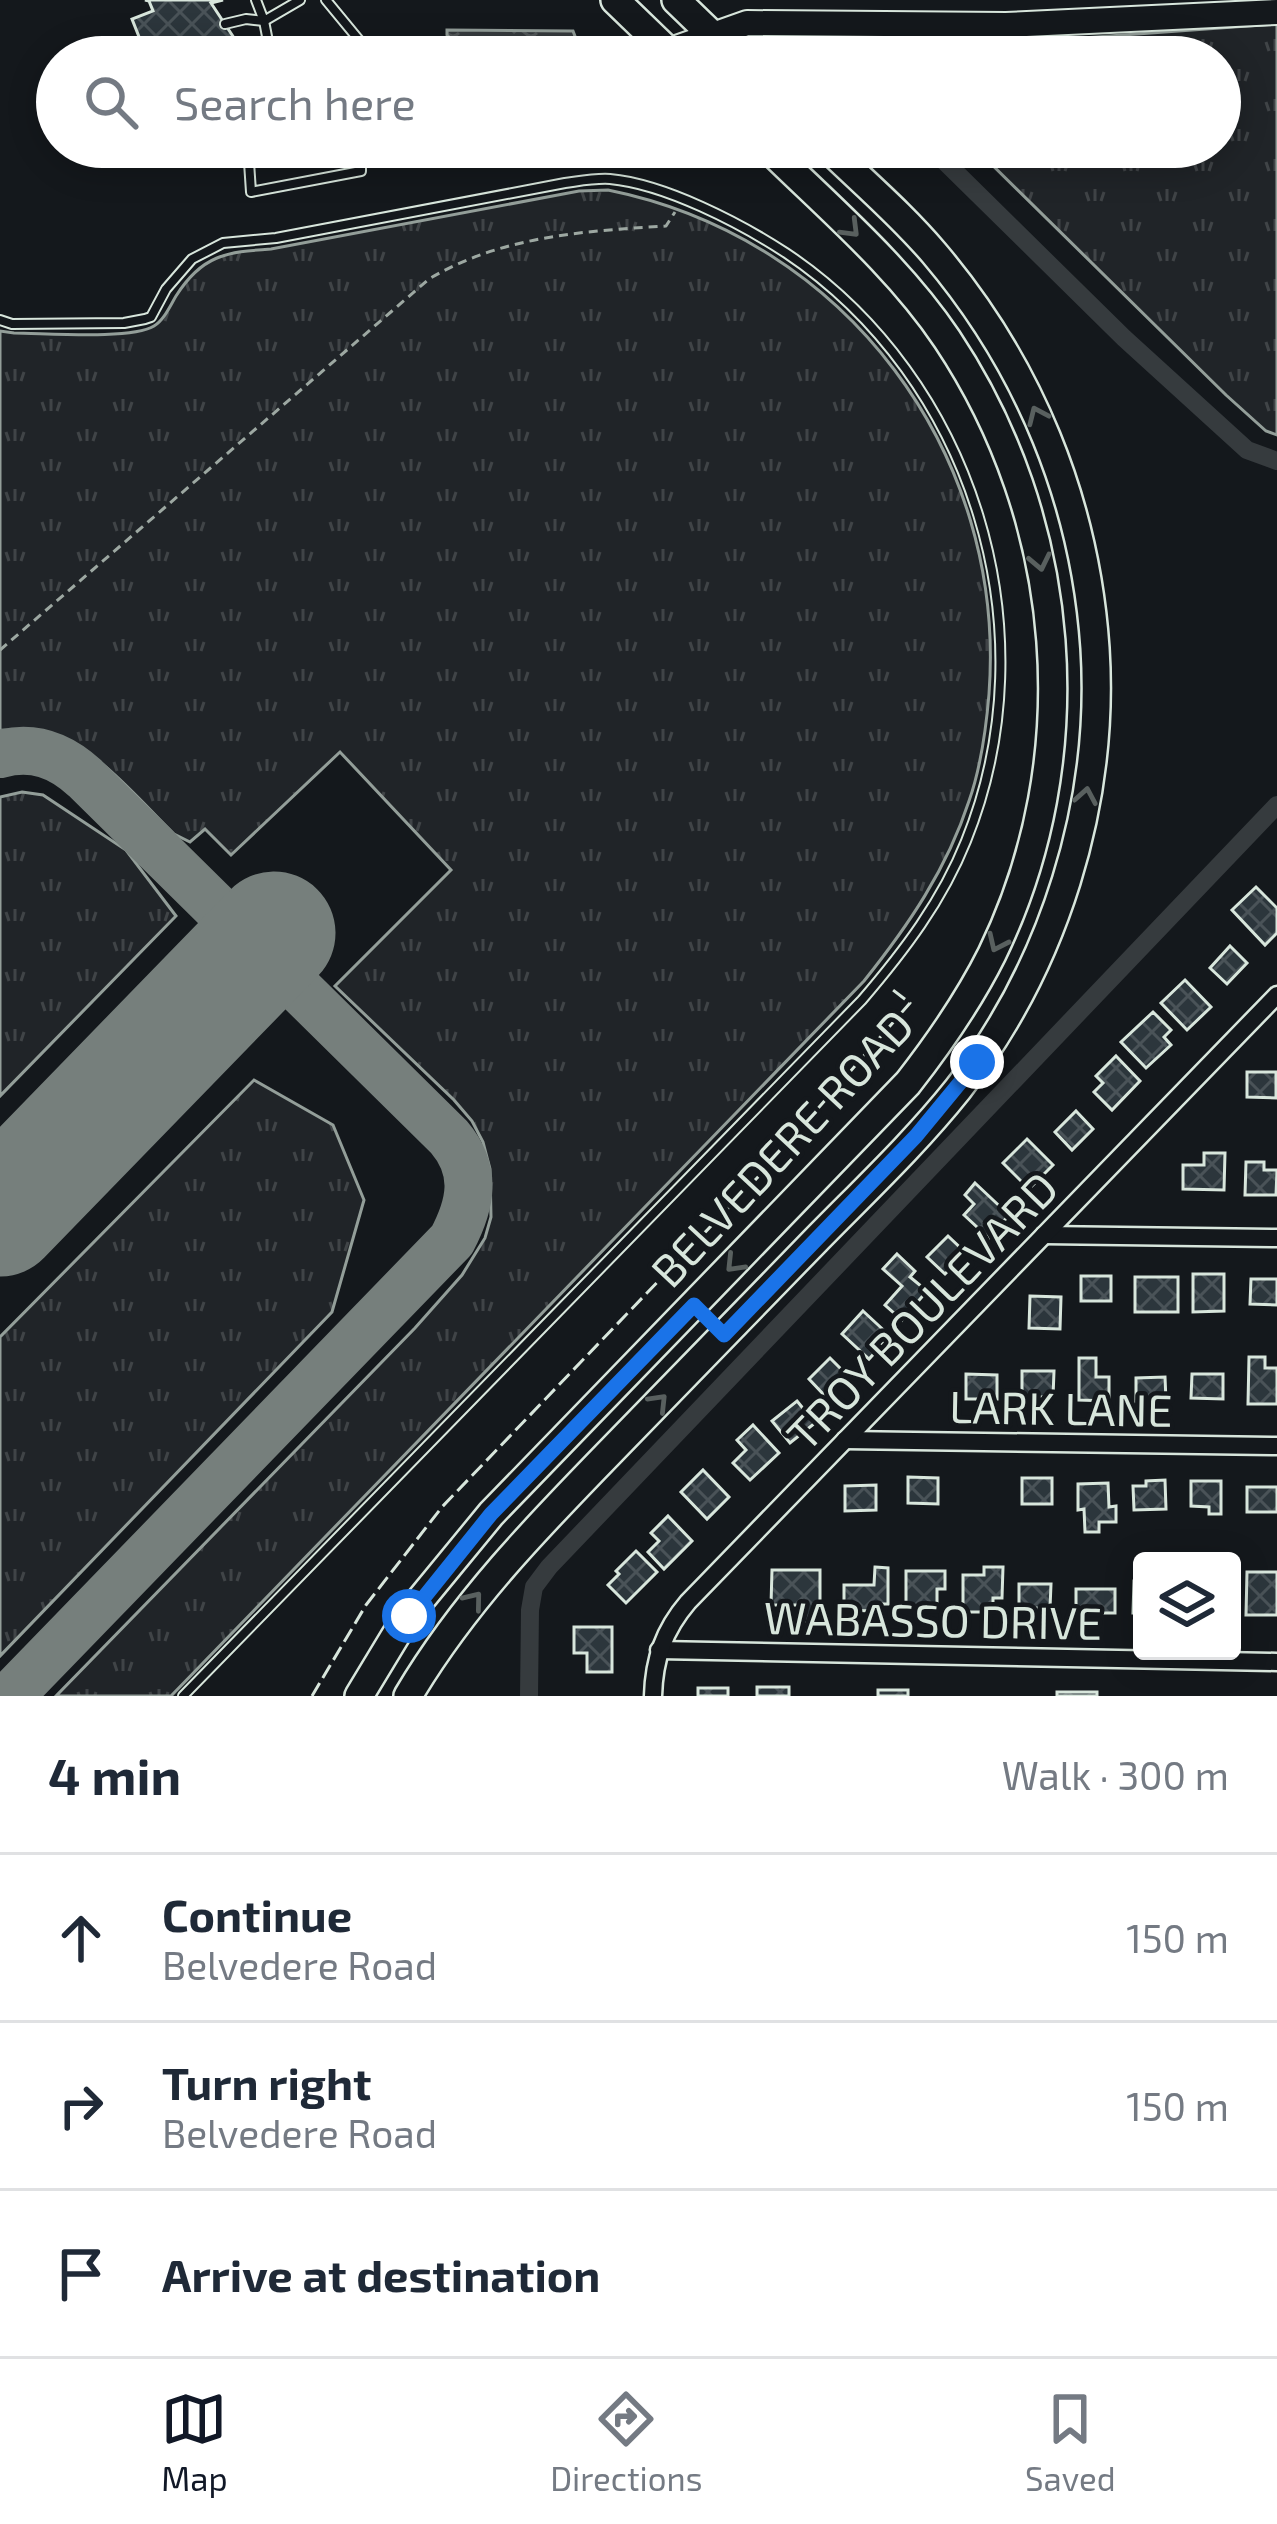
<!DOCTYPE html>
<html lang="en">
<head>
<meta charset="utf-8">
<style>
  body { margin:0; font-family:"Exo 2",sans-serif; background:#f6f6f7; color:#1f2937 }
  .controls { position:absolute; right:36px; bottom:36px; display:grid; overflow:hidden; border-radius:12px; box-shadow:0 6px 30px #0003 }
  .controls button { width:108px; height:108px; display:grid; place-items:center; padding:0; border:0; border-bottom:3px solid #e0e1e3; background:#fff; color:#1f2937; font:60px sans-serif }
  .stop { position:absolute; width:36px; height:36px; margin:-27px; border:9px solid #1a73e8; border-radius:50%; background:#fff }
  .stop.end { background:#1a73e8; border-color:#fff; box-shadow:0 3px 12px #0008 }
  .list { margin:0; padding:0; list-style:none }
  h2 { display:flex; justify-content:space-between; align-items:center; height:156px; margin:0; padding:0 48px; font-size:51px }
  h2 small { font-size:39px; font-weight:400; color:#747a83 }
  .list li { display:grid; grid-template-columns:78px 1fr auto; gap:36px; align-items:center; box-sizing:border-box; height:168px; padding:0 48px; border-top:3px solid #e0e1e3 }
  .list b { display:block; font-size:45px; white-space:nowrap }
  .list p { margin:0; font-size:39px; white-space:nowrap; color:#747a83 }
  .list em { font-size:39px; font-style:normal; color:#747a83 }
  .icon { flex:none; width:66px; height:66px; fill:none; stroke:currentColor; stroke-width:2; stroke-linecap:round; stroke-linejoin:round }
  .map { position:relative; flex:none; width:1277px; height:1696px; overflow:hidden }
  .search { position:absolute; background:#fff; box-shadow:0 6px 30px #0003; left:36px; right:36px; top:36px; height:132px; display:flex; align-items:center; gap:30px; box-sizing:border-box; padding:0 42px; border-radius:66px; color:#747a83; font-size:45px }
  .sheet { height:660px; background:#fff }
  nav { display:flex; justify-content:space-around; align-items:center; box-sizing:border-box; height:168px; border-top:3px solid #e0e1e3; background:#fff; font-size:33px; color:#747a83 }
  nav a { display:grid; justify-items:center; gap:6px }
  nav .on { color:#111827 }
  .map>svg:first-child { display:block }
</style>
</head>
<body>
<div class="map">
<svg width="1277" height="1696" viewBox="0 0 1277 1696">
  <defs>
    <pattern id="grass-tufts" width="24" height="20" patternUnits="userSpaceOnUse" patternTransform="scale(3)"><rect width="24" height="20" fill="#202428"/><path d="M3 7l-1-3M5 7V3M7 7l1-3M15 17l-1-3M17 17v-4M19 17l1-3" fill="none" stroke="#404447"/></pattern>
    <pattern id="water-ripples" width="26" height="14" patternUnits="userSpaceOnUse" patternTransform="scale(3)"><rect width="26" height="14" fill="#363b3e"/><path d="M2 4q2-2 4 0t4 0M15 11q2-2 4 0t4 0" fill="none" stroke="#525759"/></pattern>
    <pattern id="building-cross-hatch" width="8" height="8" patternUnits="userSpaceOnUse" patternTransform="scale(3)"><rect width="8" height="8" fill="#2c363c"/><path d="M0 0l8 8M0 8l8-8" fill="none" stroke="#4a5358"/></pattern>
  </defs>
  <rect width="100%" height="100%" fill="#14181c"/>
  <g fill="url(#grass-tufts)" stroke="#939e99" stroke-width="3">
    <polygon points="1277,24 1277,435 1266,431 1226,395 974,147 1220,147 1220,57 802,57 849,45 1011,43"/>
    <path d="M 608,190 C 846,238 1007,454 989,694 C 986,730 981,767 969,801 C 947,869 908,926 864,981 L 171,1696 L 56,1696 L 415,1328 L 462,1275 L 485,1238 L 491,1217 L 490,1169 L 483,1142 L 472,1121 L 454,1100 L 335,986 L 451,870 L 340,752 L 231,855 L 205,829 L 190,842 L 174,834 C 142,803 99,751 57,736 C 39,730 19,730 0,730 L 0,331 L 14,333 C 45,333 131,340 154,326 C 164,320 170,306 176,296 C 202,255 226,252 271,249 L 579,191 Z"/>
    <polygon points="22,792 43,795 126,850 176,916 0,1096 0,797"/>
    <polygon points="254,1080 333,1125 364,1200 332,1312 0,1656 0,1337"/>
  </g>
  <polygon fill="url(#water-ripples)" stroke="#939e99" stroke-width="3" points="447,30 573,31 581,52 580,57 469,57 447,35"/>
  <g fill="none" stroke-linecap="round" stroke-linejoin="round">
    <g stroke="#363b3e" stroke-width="18">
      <polyline points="930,147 1124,338 1247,450 1277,461"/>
      <polyline points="529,1696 530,1610 534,1587 549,1567 1277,805"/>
    </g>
    <path stroke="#767f7c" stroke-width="48" d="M 0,754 C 33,745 60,755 85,778 L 449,1137 C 478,1171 471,1204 452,1240 L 10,1696"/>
    <polyline stroke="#767f7c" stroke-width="123" points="0,1215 274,933"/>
  </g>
  <g fill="url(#building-cross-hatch)" stroke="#d8e6dc" stroke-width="3">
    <polygon points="145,0 223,0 211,3 240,47 237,57 147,57 132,19 153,11 149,1"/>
    <polygon points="1256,887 1277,908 1277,933 1265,945 1232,910"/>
    <polygon points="1230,946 1247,963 1227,984 1210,968"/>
    <polygon points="1185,980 1211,1007 1187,1030 1161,1003"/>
    <polygon points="1153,1012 1171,1030 1164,1037 1171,1045 1146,1068 1121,1042"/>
    <polygon points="1116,1056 1140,1081 1112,1110 1094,1092 1103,1083 1096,1076"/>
    <polygon points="1247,1072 1276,1072 1276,1098 1247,1097"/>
    <polygon points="1076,1111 1093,1129 1072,1150 1055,1132"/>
    <polygon points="1027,1139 1053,1165 1029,1189 1003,1163"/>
    <polygon points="1204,1153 1225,1153 1224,1190 1183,1189 1183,1165 1204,1165"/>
    <polygon points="1246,1162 1264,1162 1264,1170 1277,1170 1276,1195 1245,1195"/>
    <polygon points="975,1183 1009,1215 989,1238 964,1215 974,1204 965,1195"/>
    <polygon points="948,1236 966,1253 945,1274 927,1257"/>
    <polygon points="897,1254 915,1271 910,1277 927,1291 902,1320 885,1305 902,1286 883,1269"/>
    <polygon points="1193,1274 1224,1274 1224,1311 1193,1312"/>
    <rect x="1081" y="1276" width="30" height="25"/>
    <rect x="1135" y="1277" width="43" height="35"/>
    <polygon points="1251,1279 1277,1279 1277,1305 1250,1304"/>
    <polygon points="1030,1296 1061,1297 1060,1329 1029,1328"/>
    <polygon points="863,1311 890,1336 869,1359 842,1334"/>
    <polygon points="1249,1357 1265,1357 1265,1368 1277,1368 1277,1404 1248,1404"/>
    <polygon points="830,1358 847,1375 826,1397 809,1379"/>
    <polygon points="1079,1358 1096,1358 1096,1377 1109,1377 1109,1401 1079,1400"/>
    <polygon points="1022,1371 1054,1371 1053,1397 1022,1397"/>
    <polygon points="966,1374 997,1375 997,1399 966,1399"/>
    <polygon points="1192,1374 1223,1374 1223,1399 1191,1398"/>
    <polygon points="1165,1377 1166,1401 1136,1402 1136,1378"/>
    <polygon points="797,1401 815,1423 790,1443 772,1421"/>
    <polygon points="753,1425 779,1453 750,1480 733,1463 746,1450 737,1440"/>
    <polygon points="703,1470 729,1497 707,1519 681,1492"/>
    <polygon points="908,1477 938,1478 938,1504 908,1503"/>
    <rect x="1022" y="1478" width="30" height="26"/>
    <polygon points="1165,1480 1166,1509 1134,1510 1133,1486 1146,1486 1146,1481"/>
    <polygon points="1191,1481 1221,1481 1221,1514 1209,1514 1209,1507 1191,1506"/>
    <polygon points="1108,1483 1109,1507 1116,1506 1116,1522 1099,1522 1099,1532 1085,1532 1084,1509 1078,1510 1078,1484"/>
    <polygon points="876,1485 876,1510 845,1511 845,1486"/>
    <rect x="1247" y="1487" width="30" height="25"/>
    <polygon points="668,1516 692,1541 664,1569 648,1552 659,1541 651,1533"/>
    <polygon points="636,1551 657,1572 626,1603 608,1585 619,1574 616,1571"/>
    <polygon points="875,1567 888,1568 888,1604 874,1604 873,1611 844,1610 844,1585 874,1585"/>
    <polygon points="984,1567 1003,1567 1002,1598 993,1598 993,1612 963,1612 963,1575 984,1575"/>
    <polygon points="772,1570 820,1570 820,1622 803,1622 803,1605 771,1605"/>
    <polygon points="906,1571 945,1571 945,1589 937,1589 937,1607 906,1607"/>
    <polygon points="1247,1572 1277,1572 1277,1615 1246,1615"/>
    <polygon points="1134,1581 1142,1581 1142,1613 1133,1613"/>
    <polygon points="1019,1584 1051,1584 1050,1608 1019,1608"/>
    <rect x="1076" y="1589" width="39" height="24"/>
    <polygon points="574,1627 612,1627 612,1672 587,1672 587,1653 574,1653"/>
    <rect x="757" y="1687" width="32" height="9"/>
    <rect x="698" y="1688" width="30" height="8"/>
    <rect x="878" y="1690" width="30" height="6"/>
    <rect x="1057" y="1692" width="40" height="4"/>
  </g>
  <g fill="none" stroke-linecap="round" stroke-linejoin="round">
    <defs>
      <g id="lane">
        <polyline points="256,0 264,21 271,57"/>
        <polyline points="326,0 373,57"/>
        <polyline points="225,24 246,19 264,21 300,0"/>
        <polyline points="269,42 281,48 289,57"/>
        <polyline points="252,57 267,43"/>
        <polyline points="248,147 251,192 361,171 361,147"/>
        <path d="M 0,320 L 12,324 L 124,323 L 145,319 L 151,317 L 166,289 L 192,259 L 223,243 L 276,238 L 565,183 C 580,181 595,178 610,179 C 665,184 740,223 786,253 C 974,379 1051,631 966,841 C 942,901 904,951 862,1000 L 183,1696"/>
      </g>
      <g id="street">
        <polyline points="1044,1235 1277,1238"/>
        <polyline points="845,1440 1277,1446"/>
        <polyline points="659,1650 1277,1662"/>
        <path d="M 653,1696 C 654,1659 664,1630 688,1602 L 1277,995"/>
      </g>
      <polyline id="secondary" points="668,51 747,23 1006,25 1277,12"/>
      <g id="primary">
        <polyline points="615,0 674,57"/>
        <polyline points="676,0 735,57"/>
        <path d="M 359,1696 L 408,1615 L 491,1514 L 908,1083 C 940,1042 969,1000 992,954 C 1088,757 1068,520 947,339 C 898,266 829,208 767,147"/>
        <path d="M 408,1696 C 463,1603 537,1527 612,1450 C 680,1380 748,1310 816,1240 C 864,1191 915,1143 958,1089 C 1054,966 1105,804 1095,648 C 1085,501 1029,365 934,253 C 902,215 863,182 827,147"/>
      </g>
    </defs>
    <use href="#lane" stroke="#d8e6dc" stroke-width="12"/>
    <use href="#street" stroke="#d8e6dc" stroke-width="21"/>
    <use href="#secondary" stroke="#d8e6dc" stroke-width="28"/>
    <use href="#primary" stroke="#d8e6dc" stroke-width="32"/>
    <path stroke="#9da8a2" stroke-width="3" stroke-dasharray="9 6" stroke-linecap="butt" d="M 0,650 L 429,279 C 501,236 585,231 666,226 L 675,212"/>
    <use href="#lane" stroke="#14181c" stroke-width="8"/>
    <use href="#street" stroke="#14181c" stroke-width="16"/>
    <use href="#secondary" stroke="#14181c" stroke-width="24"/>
    <use href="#primary" stroke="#14181c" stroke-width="27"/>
    <polyline stroke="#d8e6dc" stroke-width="3" stroke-dasharray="15 6" stroke-linecap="butt" points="312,1696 366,1605 442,1507 759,1176 910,1003 889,987"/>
  </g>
  <defs><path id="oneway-chevron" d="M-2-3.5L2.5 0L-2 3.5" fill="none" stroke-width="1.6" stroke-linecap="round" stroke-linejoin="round" transform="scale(3)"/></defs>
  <g stroke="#59605f">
    <use href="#oneway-chevron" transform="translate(851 229) rotate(45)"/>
    <use href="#oneway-chevron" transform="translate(1037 415) rotate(-114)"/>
    <use href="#oneway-chevron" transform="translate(1040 562) rotate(78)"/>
    <use href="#oneway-chevron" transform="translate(1086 796) rotate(-80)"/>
    <use href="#oneway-chevron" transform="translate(997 943) rotate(115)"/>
    <use href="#oneway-chevron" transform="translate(734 1264) rotate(134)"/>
    <use href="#oneway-chevron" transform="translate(659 1402) rotate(-46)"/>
    <use href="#oneway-chevron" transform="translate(474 1600) rotate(-51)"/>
  </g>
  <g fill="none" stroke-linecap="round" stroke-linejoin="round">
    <polyline stroke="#1a73e8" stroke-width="15" points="409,1616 491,1514 694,1305 724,1335 916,1136 977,1062"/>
  </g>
  <g text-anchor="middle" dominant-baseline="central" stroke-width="9" stroke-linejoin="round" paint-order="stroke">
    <g font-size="45" fill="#d8e6dc" stroke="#14181c">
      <text transform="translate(781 1147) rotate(-47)">BELVEDERE ROAD</text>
      <text transform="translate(921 1310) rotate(-46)">TROY BOULEVARD</text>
      <text transform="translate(1061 1407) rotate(1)">LARK LANE</text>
      <text transform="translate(933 1619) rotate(1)">WABASSO DRIVE</text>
    </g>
  </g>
</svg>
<div class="controls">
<button><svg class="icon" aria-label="layers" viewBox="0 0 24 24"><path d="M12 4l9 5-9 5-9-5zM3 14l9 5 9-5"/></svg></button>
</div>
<div class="stop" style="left:409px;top:1616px"></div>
<div class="stop end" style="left:977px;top:1062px"></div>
<div class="search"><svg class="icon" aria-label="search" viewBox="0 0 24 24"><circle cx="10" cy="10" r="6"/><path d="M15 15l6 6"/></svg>Search here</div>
</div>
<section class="sheet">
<h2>4 min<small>Walk · 300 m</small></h2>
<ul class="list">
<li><svg class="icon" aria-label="ahead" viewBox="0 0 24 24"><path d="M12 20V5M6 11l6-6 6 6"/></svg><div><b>Continue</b><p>Belvedere Road</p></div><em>150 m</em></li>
<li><svg class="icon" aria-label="right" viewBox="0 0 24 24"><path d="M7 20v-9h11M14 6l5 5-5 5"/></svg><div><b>Turn right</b><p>Belvedere Road</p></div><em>150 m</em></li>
<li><svg class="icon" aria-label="arrive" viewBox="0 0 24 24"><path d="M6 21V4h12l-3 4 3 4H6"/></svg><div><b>Arrive at destination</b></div></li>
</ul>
</section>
<nav>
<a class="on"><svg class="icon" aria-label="map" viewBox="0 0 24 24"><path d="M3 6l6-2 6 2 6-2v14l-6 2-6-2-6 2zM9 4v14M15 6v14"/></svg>Map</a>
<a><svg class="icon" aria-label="directions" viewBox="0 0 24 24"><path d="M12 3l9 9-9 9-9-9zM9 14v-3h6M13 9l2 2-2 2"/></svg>Directions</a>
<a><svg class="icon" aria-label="saved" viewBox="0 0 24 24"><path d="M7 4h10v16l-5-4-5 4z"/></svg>Saved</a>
</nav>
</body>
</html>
